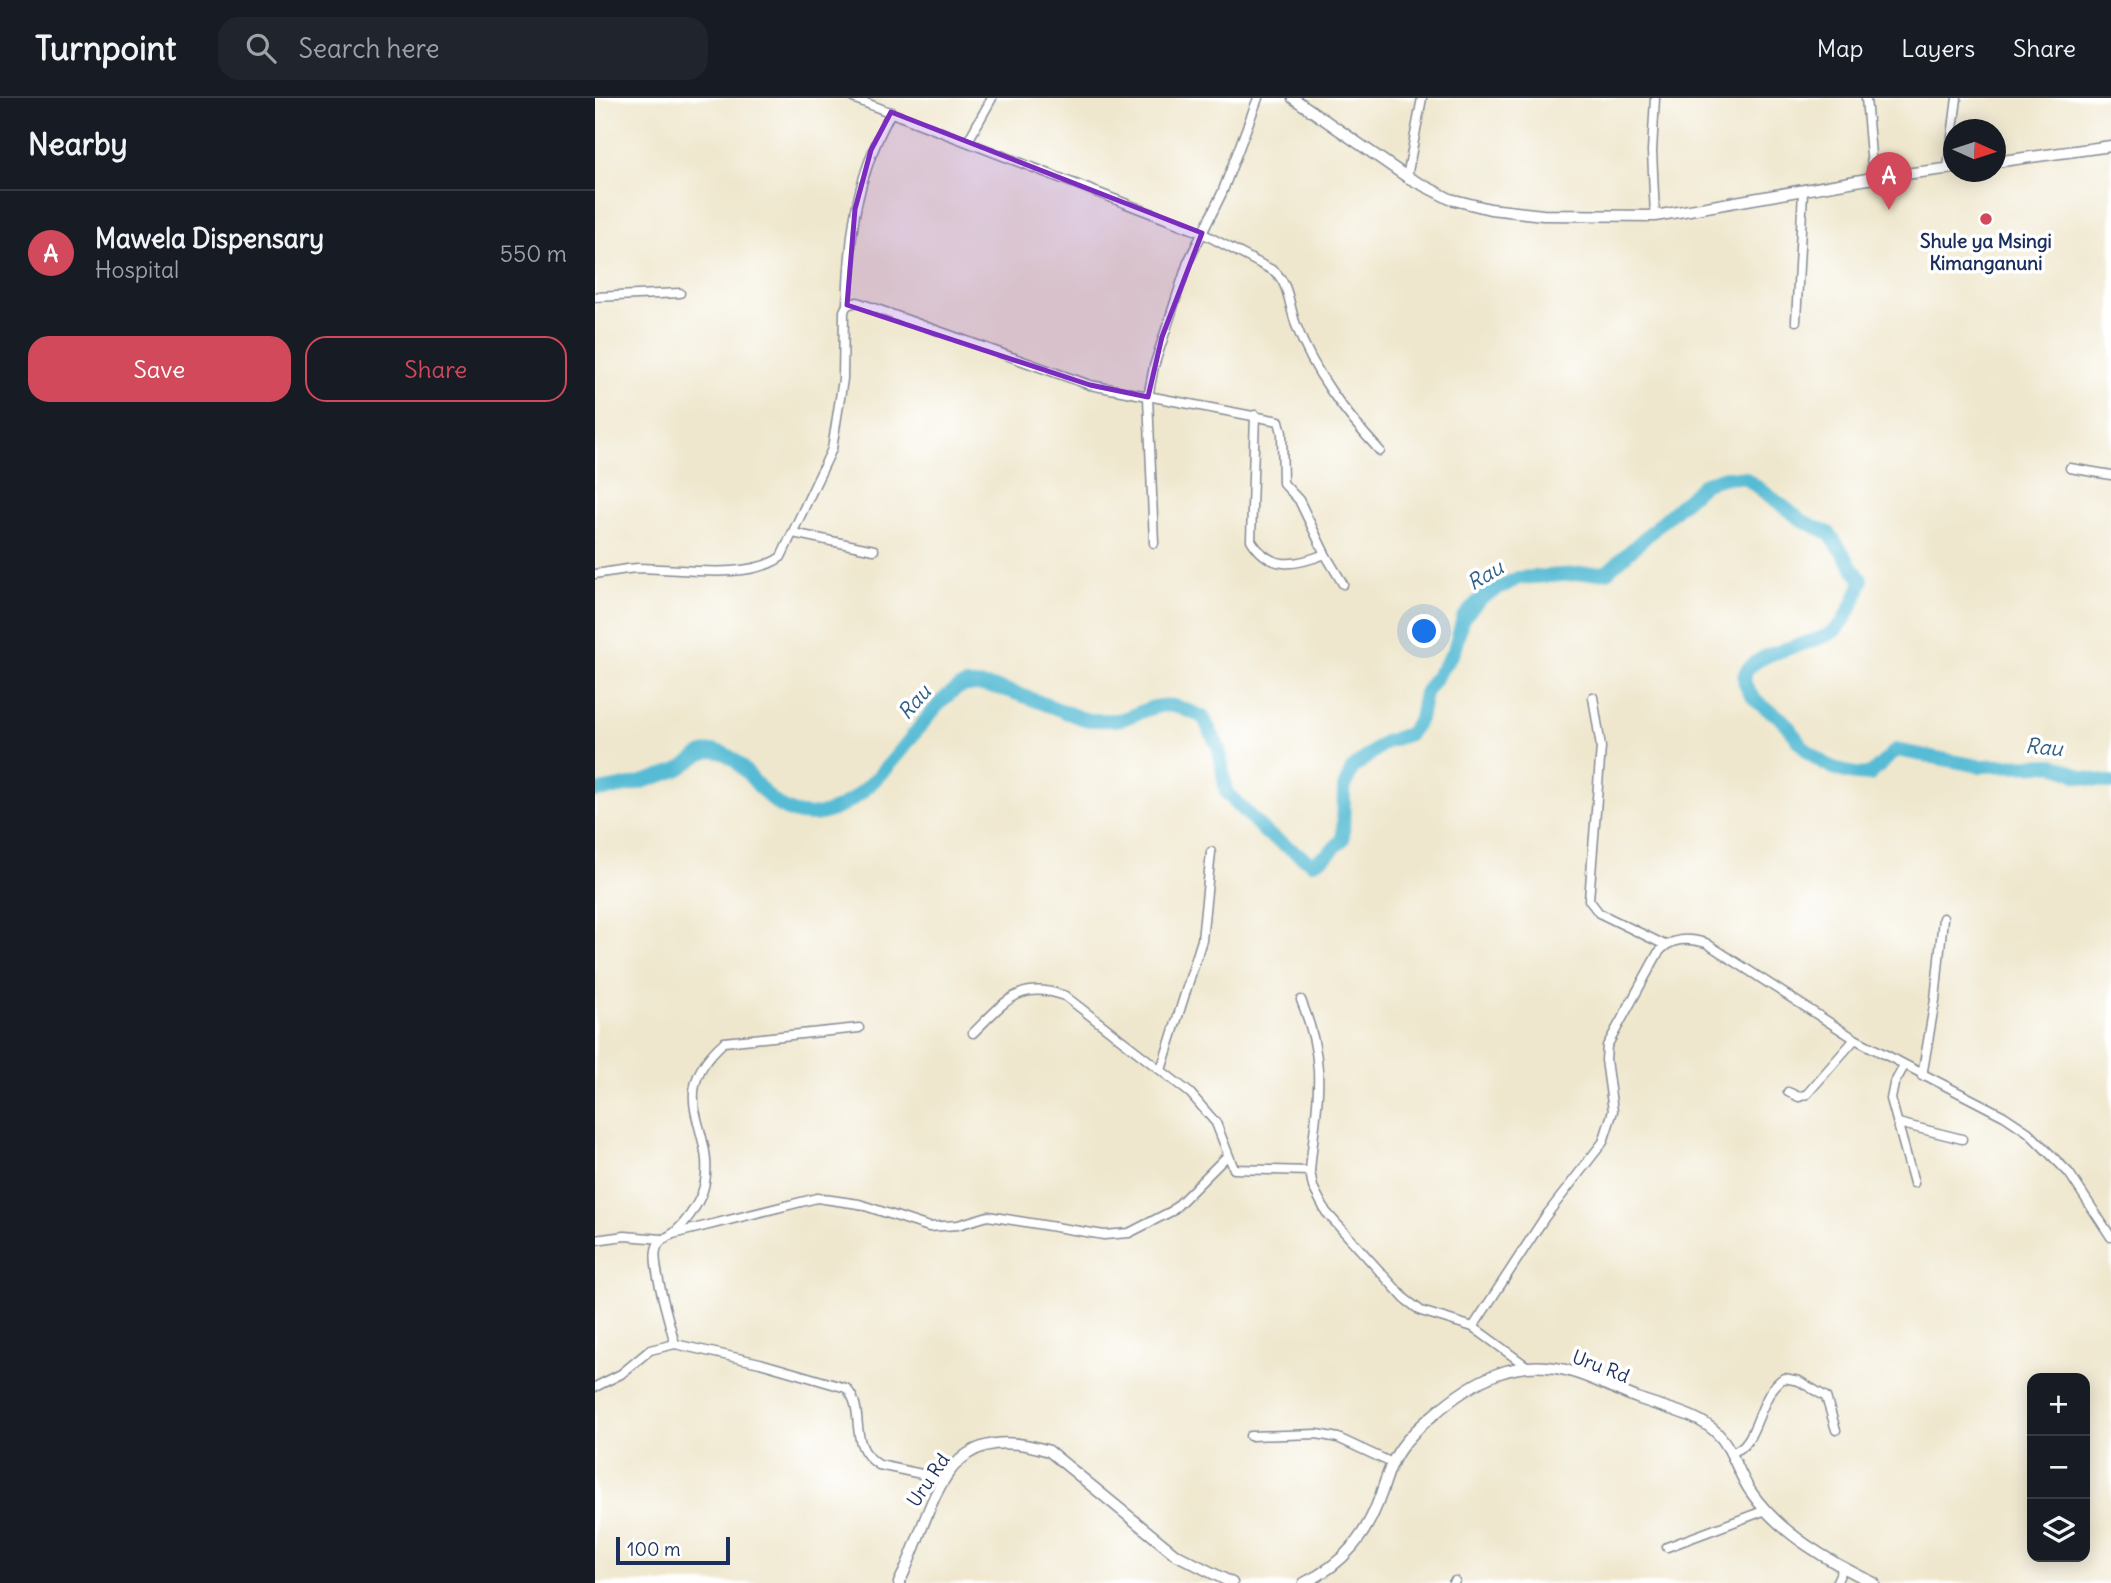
<!DOCTYPE html>
<html lang="en">
<head>
<meta charset="utf-8">
<style>
  body { margin:0; font-family:Delius,sans-serif; background:#20242c; color:#f1f3f6 }
  .controls { position:absolute; right:21px; bottom:21px; display:grid; overflow:hidden; border-radius:14px; box-shadow:0 4px 18px #0003 }
  .controls button { width:63px; height:63px; display:grid; place-items:center; padding:0; border:0; border-bottom:2px solid #363941; background:#171b24; color:#f1f3f6; font:35px sans-serif }
  .compass { position:absolute; left:1348px; top:21px; width:63px; height:63px; border-radius:50%; background:#171b24; box-shadow:0 4px 18px #0003; rotate:93deg }
  .scale { position:absolute; left:21px; bottom:18px; width:114px; box-sizing:border-box; padding-left:7px; border:4px solid #1b2f5e; border-top:0; font-size:19px; line-height:24px; white-space:nowrap; color:#1b2f5e; -webkit-text-stroke:5px #fff; paint-order:stroke }
  .you { position:absolute; left:830px; top:534px; width:24px; height:24px; margin:-18px; border:5px solid #fff; border-radius:50%; background:#1a73e8; box-shadow:0 0 0 10px #1a73e833 }
  .badge { display:grid; place-items:center; width:46px; height:46px; border-radius:50%; background:#d1495b; color:#fff; font-size:23px; font-weight:700 }
  .pin { position:absolute; translate:-50% -58px; filter:drop-shadow(0 2px 4px #0008) }
  .pin::after { content:''; position:absolute; top:37px; width:24px; height:21px; background:inherit; clip-path:polygon(0 0,100% 0,50% 100%) }
  .list { margin:0; padding:0; list-style:none }
  h2 { display:flex; justify-content:space-between; align-items:center; height:91px; margin:0; padding:0 28px; font-size:30px }
  h2 small { font-size:23px; font-weight:400; color:#9ea1a6 }
  .list li { display:grid; grid-template-columns:46px 1fr auto; gap:21px; align-items:center; box-sizing:border-box; height:126px; padding:0 28px; border-top:2px solid #363941 }
  .list b { display:block; font-size:26px; white-space:nowrap }
  .list p { margin:0; font-size:23px; white-space:nowrap; color:#9ea1a6 }
  .list em { font-size:23px; font-style:normal; color:#9ea1a6 }
  .actions { display:flex; gap:14px; padding:21px 28px }
  .actions a { flex:1; padding:16px 0; border:2px solid #d1495b; border-radius:21px; text-align:center; font-size:24px; color:#d1495b }
  .actions .main { background:#d1495b; color:#fff }
  .icon { flex:none; width:38px; height:38px; fill:none; stroke:currentColor; stroke-width:2; stroke-linecap:round; stroke-linejoin:round }
  .map { position:relative; flex:none; width:1516px; height:1485px; overflow:hidden }
  header { display:flex; align-items:center; gap:42px; box-sizing:border-box; height:98px; padding:0 35px; background:#171b24; border-bottom:2px solid #363941 }
  header strong { font-size:33px }
  nav { display:flex; gap:38px; margin-inline-start:auto; font-size:24px }
  .search { width:490px; height:63px; background:#20242c; display:flex; align-items:center; gap:18px; box-sizing:border-box; padding:0 24px; border-radius:21px; color:#9ea1a6; font-size:26px }
  main { display:flex }
  aside { flex:1; background:#171b24 }
  .map>svg:first-child { display:block }
</style>
</head>
<body>
<header>
<strong>Turnpoint</strong>
<div class="search"><svg class="icon" aria-label="search" viewBox="0 0 24 24"><circle cx="10" cy="10" r="6"/><path d="M15 15l6 6"/></svg>Search here</div>
<nav><a>Map</a><a>Layers</a><a>Share</a></nav>
</header>
<main>
<aside>
<h2>Nearby<small></small></h2>
<ul class="list">
<li><span class="badge">A</span><div><b>Mawela Dispensary</b><p>Hospital</p></div><em>550 m</em></li>
</ul>
<div class="actions"><a class="main">Save</a><a>Share</a></div>
</aside>
<div class="map">
<svg width="1516" height="1485" viewBox="0 0 1516 1485">
  <rect width="100%" height="100%" fill="#fff"/>
  <filter id="ink" filterUnits="userSpaceOnUse"><feTurbulence type="fractalNoise" baseFrequency=".0143" numOctaves="2"/><feDisplacementMap in="SourceGraphic" scale="14" xChannelSelector="R" yChannelSelector="G"/><feConvolveMatrix kernelMatrix="1 2 1 2 8 2 1 2 1" color-interpolation-filters="sRGB"/></filter>
  <filter id="wash" filterUnits="userSpaceOnUse"><feTurbulence type="fractalNoise" baseFrequency=".00686" numOctaves="4" result="noise"/><feDisplacementMap in="SourceGraphic" scale="28" xChannelSelector="R" yChannelSelector="G"/><feGaussianBlur stdDeviation="1.57" result="paint"/><feColorMatrix in="noise" values="0 0 0 0 0 0 0 0 0 0 0 0 0 0 0 0 0 1.4 0 .05"/><feComposite in="paint" operator="in"/></filter>
  <g filter="url(#wash)">
    <rect width="100%" height="100%" fill="#efe7cd"/>
    <g fill="none" stroke-linecap="round" stroke-linejoin="round">
      <path stroke="#56bbd4" stroke-width="14" d="M 0,693 C 30,690 54,683 82,672 C 95,666 103,653 119,653 C 155,655 168,725 224,716 C 289,705 338,588 373,587 C 406,586 435,601 465,612 C 474,615 485,621 495,622 C 505,622 518,623 527,621 C 544,616 559,605 578,608 C 588,609 599,616 608,619 L 624,650 L 631,694 L 671,735 L 717,765 L 732,757 L 748,741 L 749,690 L 757,671 L 790,644 L 814,636 L 825,621 L 830,595 L 859,553 L 868,520 L 886,500 L 923,480 L 1012,474 L 1110,385 L 1131,379 L 1150,380 L 1208,423 L 1234,435 L 1267,483 C 1262,498 1251,525 1238,534 C 1220,548 1137,555 1151,588 C 1161,612 1184,612 1196,632 C 1213,661 1241,677 1275,677 L 1301,652 L 1384,668 L 1459,667 L 1486,679 L 1516,685"/>
    </g>
  </g>
  <g filter="url(#ink)">
    <g fill="none" stroke-linecap="round" stroke-linejoin="round">
      <defs>
        <g id="minor">
          <path d="M 258,0 L 607,135 L 679,173 C 694,185 694,208 701,227 C 719,275 750,315 785,353"/>
          <polyline points="1271,0 1278,80"/>
          <polyline points="373,43 397,0"/>
          <polyline points="1353,70 1362,0"/>
          <polyline points="812,79 827,0"/>
          <polyline points="1060,118 1057,53 1060,0"/>
          <polyline points="0,199 85,195"/>
          <path d="M 252,207 C 255,132 260,82 296,14"/>
          <polyline points="1201,223 1208,94"/>
          <path d="M 660,317 L 656,442 C 675,473 700,468 730,456"/>
          <polyline points="1475,370 1516,377"/>
          <polyline points="198,435 279,452"/>
          <polyline points="559,445 553,299 559,268 593,164 627,95 663,0"/>
          <path d="M 0,476 C 14,474 28,471 43,470 C 83,470 153,483 186,459 L 237,351 L 248,281 L 249,213 L 252,207 L 262,204 L 495,287 L 684,323 L 687,335 L 688,385 L 704,402 L 730,456 L 748,486"/>
          <polyline points="998,599 1006,649 994,802 1004,815 1070,847"/>
          <path d="M 706,902 C 734,971 721,1003 715,1073 L 718,1089 L 731,1114 L 810,1201 L 826,1213 L 878,1229 L 930,1267"/>
          <path d="M 378,935 C 409,905 424,881 470,898 L 595,995 L 621,1025 L 639,1071 L 715,1073"/>
          <polyline points="1309,968 1299,986 1296,1001 1319,1085"/>
          <polyline points="566,972 607,842 616,754"/>
          <polyline points="1327,978 1340,902 1348,820"/>
          <polyline points="1193,994 1204,999 1212,996 1260,941"/>
          <polyline points="1303,1025 1367,1041"/>
          <polyline points="78,1136 222,1100 264,1106 334,1129 363,1127 393,1118 509,1137 534,1135 577,1113 632,1058"/>
          <polyline points="0,1142 30,1138 67,1141"/>
          <path d="M 878,1229 L 950,1119 L 1008,1044 L 1018,1013 L 1011,962 L 1012,948 L 1063,855 C 1076,839 1093,840 1111,845 L 1260,941 L 1409,1018 L 1433,1034 L 1474,1075 L 1516,1139"/>
          <path d="M 80,1246 C 75,1226 57,1169 61,1152 C 63,1141 73,1140 80,1134 C 93,1122 107,1102 110,1084 C 120,1029 68,998 129,944 L 264,930"/>
          <path d="M 0,1289 L 26,1276 L 55,1252 L 80,1246 L 165,1265 L 251,1290 C 273,1313 250,1346 284,1367 L 350,1381"/>
          <polyline points="655,1338 722,1336 743,1340 797,1365"/>
          <path d="M 1136,1354 C 1164,1350 1162,1296 1189,1280 L 1204,1283 L 1231,1299 L 1241,1332"/>
          <polyline points="1072,1449 1171,1412"/>
          <polyline points="858,1485 860,1483"/>
          <polyline points="1241,1485 1248,1470"/>
        </g>
        <g id="tertiary">
          <polyline points="698,0 812,79 855,101 895,111 948,117 1060,118 1278,80 1358,70"/>
          <polyline points="1400,64 1516,48"/>
          <path d="M 304,1485 C 340,1413 343,1317 454,1353 L 580,1456 L 637,1485"/>
          <path d="M 709,1485 C 749,1466 772,1437 786,1396 C 791,1382 794,1369 802,1356 C 811,1341 824,1329 837,1318 C 879,1281 924,1256 981,1275 C 1003,1282 1023,1293 1045,1301 C 1069,1310 1103,1316 1122,1335 C 1138,1351 1143,1376 1156,1394 C 1184,1435 1235,1464 1279,1485"/>
        </g>
      </defs>
      <use href="#minor" stroke="#858b96" stroke-width="11"/>
      <use href="#tertiary" stroke="#858b96" stroke-width="13"/>
      <use href="#minor" stroke="#fff" stroke-width="8"/>
      <use href="#tertiary" stroke="#fff" stroke-width="10"/>
    </g>
  </g>
  <path fill="#7b2cbf" fill-opacity="0.2" stroke="#7b2cbf" stroke-width="5" stroke-linejoin="round" d="M 296,14 L 607,135 L 567,239 L 553,299 L 495,287 L 252,207 L 260,111 L 276,52 Z"/>
  <circle fill="#d1495b" stroke="#fff" stroke-width="2.5" cx="1391" cy="121" r="7"/>
  <g text-anchor="middle" dominant-baseline="central" stroke-width="7" stroke-linejoin="round" paint-order="stroke">
    <g font-size="19" font-weight="bold" fill="#1b2f5e" stroke="#fff">
      <text x="1391" y="143">Shule ya Msingi<tspan x="1391" dy="22">Kimanganuni</tspan></text>
    </g>
    <g font-size="19" fill="#1b2f5e" stroke="#fff">
      <text transform="translate(1006 1268) rotate(21)">Uru Rd</text>
      <text transform="translate(333 1382) rotate(-56)">Uru Rd</text>
    </g>
    <g font-size="21" font-style="italic" fill="#306087" stroke="#fff">
      <text transform="translate(890 477) rotate(-31)">Rau</text>
      <text transform="translate(319 604) rotate(-49)">Rau</text>
      <text transform="translate(1449 649) rotate(5)">Rau</text>
    </g>
  </g>
</svg>
<div class="controls">
<button>+</button>
<button>−</button>
<button><svg class="icon" aria-label="layers" viewBox="0 0 24 24"><path d="M12 4l9 5-9 5-9-5zM3 14l9 5 9-5"/></svg></button>
</div>
<svg class="compass" viewBox="-18 -18 36 36"><path d="M0-13l5 13h-10z" fill="#e53935"/><path d="M0 13l5-13h-10z" fill="#9ea1a6"/></svg>
<div class="scale">100 m</div>
<div class="you"></div>
<div class="pin badge" style="left:1294px;top:112px">A</div>
</div>
</main>
</body>
</html>
